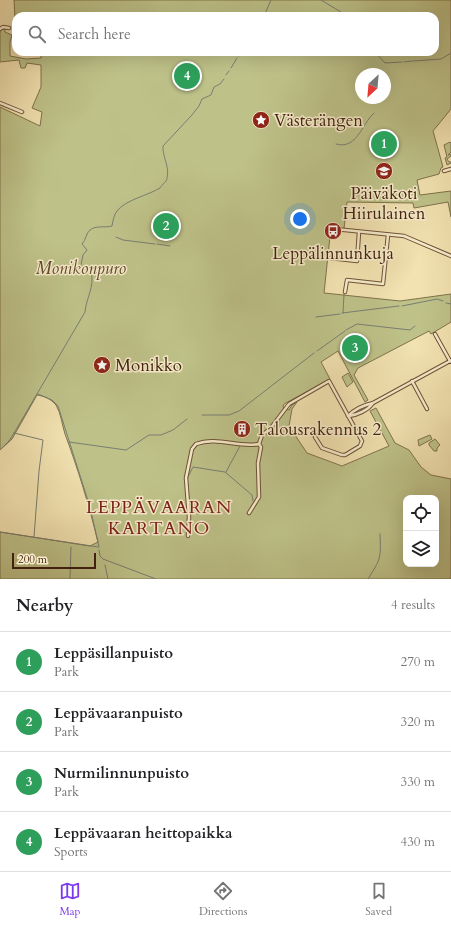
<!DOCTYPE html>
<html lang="en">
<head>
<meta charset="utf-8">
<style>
  body { margin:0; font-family:Cardo,serif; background:#f6f6f6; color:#202124 }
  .controls { position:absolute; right:12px; bottom:12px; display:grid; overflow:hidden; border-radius:8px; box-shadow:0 4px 16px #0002 }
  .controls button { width:36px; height:36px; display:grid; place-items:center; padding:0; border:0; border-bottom:1px solid #e0e0e0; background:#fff; color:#202124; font:20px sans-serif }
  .compass { position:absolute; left:355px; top:68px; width:36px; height:36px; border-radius:50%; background:#fff; box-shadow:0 4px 16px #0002; rotate:206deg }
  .scale { position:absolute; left:12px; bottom:10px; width:84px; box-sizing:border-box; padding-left:4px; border:2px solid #42220e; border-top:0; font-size:11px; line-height:14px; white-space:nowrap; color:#42220e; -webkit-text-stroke:3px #f7eccc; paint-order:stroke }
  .you { position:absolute; left:300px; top:219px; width:14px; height:14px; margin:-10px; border:3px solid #fff; border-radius:50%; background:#1a73e8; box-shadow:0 0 0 6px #1a73e833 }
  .badge { display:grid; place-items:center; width:26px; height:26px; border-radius:50%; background:#7c3aed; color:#fff; font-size:13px; font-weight:700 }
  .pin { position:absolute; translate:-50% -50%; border:2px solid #fff; box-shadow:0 1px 4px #0006 }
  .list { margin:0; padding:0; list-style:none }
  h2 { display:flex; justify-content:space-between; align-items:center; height:52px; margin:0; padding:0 16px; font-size:17px }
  h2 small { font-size:13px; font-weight:400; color:#757577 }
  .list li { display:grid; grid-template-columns:26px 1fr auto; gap:12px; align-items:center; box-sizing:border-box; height:60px; padding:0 16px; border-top:1px solid #e0e0e0 }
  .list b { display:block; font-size:15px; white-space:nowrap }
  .list p { margin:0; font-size:13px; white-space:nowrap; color:#757577 }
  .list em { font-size:13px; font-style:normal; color:#757577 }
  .icon { flex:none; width:22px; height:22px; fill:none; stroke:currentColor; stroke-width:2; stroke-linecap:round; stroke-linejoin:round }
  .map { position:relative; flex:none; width:451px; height:579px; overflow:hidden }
  .search { position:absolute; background:#fff; box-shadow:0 4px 16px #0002; left:12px; right:12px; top:12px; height:44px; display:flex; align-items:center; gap:10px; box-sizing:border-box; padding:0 14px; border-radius:12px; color:#757577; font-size:15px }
  .sheet { height:292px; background:#fff }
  nav { display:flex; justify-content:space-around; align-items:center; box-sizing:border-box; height:56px; border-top:1px solid #e0e0e0; background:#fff; font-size:11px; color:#757577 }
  nav a { display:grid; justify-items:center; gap:2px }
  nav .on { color:#7c3aed }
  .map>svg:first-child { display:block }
</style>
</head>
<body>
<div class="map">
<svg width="451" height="579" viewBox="0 0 451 579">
  <rect width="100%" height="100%" fill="#f2e2b1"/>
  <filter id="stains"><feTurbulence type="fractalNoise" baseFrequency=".005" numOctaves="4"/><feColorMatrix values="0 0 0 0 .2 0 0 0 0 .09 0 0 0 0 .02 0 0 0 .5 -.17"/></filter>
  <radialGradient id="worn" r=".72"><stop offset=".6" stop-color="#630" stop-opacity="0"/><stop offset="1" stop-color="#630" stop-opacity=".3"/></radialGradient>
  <g fill="#bec289" stroke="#80724c" fill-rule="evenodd">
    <path d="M 14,0 L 451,0 L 451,109 L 433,131 L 443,167 L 441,168 L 439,174 L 417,180 L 420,195 L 451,191 L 451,217 L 448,202 L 414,208 L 413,203 L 347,202 L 344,229 C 340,229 338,226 333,225 L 331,227 L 324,293 L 400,301 L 451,294 L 451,322 L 431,334 L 429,331 L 358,368 L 354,375 L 368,400 L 365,402 L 338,351 L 321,362 L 330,379 L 284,404 L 283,406 L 284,409 L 289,410 L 292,405 L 297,402 L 292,409 L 289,426 L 307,453 L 342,466 L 389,446 L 370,411 L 376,408 L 395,443 L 409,450 L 421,467 L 431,475 L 451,479 L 451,579 L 0,579 L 0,532 L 90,546 L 98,542 C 89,505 78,469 65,434 C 62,425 61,413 56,405 C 51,399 44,396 37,395 L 12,439 L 0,450 L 0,107 L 40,126 L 42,112 L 32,108 L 41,87 L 41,65 L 27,63 L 25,68 L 21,68 L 19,60 L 0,62 L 0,32 L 2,29 L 5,29 L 5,32 L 12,35 L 10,42 L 10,56 L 26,59 L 41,58 L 41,52 L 435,52 L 435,16 L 30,16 L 28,14 L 25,16 L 16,16 L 15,25 L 13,24 L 15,18 ZM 361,74 L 385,74 L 385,98 L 361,98 ZM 406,498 L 436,498 L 436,564 L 406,564 Z"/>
    <polygon points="450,142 451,143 451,152 448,155 451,154 451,156 447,159 449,162 451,162 451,163 447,165 445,158 447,157 444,145"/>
    <polygon points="348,373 353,382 347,387 342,377"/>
    <polygon points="430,435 432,439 419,446 418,440"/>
    <polygon points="435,439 440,445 437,448 437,451 434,451 429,445 429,443"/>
  </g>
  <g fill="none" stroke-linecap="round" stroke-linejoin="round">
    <g stroke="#797e72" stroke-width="1">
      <polyline points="321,0 341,12 345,16"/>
      <polyline points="264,16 271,0"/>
      <polyline points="375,52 385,63 402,62"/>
      <polyline points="239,56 241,52"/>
      <polyline points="413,61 441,59 451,53"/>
      <polyline points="404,62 412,61"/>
      <polyline points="231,68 237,58"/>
      <polyline points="226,75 229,71"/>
      <path d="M 336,144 C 357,150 361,125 374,113"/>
      <polyline points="116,237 123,240 155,244"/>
      <polyline points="157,244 170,246"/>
      <polyline points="446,303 451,304"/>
      <polyline points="402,306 437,299 443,301"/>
      <polyline points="342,313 399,306"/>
      <polyline points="343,313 344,294"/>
      <polyline points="316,317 340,314"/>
      <polyline points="346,330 357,324 410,330 415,326"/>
      <polyline points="317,351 345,331"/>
      <polyline points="38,394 52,400 58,406 90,507 99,547"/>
      <polyline points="202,415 229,415 239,411 314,353"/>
      <polyline points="14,433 43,440 39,471 34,537"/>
      <polyline points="69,442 126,450 149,435 161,435 173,430 187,419"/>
      <path d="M 0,450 L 9,441 L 17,428 L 85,312 C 86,298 95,287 91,272 L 83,268 L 81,265 L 83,255 L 87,250 L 82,244 C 86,240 86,233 90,230 C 96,225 105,228 112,226 C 113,220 114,215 117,211 C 125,200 149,195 160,188 C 162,184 167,182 167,178 C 170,167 162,156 163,146 L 191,116 L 199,106 L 202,99 L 211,95 L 214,87 L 220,84 L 224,79"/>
      <polyline points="226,472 240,446"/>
      <polyline points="187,479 193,467 225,472 252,495 253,501"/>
      <polyline points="188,484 189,501"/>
      <polyline points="0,532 98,547"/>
      <polyline points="99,550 100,556 103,559 156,579"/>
      <polyline points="105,565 108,579"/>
      <polyline points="70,579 71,547"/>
      <path d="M 368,579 C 381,558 381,559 380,534"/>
    </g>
    <defs>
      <g id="street">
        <polyline points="0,29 3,27 9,28"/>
        <polyline points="0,103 22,112"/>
        <polyline points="444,171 451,169"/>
        <polyline points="335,229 404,236 451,256"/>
        <polyline points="330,258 357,261 359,232"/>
        <polyline points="345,292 347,280 383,284 388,235"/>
        <polyline points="412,381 427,409"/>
        <path d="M 348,416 C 354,410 364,405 373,403 L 450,361 L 435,334"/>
        <path d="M 349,416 C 357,415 368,410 372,404"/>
        <polyline points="249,513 259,497 258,463 261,447 259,444"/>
        <path d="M 188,536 L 189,517 L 186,478 L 192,449 L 196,444 C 217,436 238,448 259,444 L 262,435 L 270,429 L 289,404 L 329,381 L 362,441 L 360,446 L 345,455 L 342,455 L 322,448 L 315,437"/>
      </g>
      <polyline id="secondary" points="450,361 451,361"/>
    </defs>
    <use href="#street" stroke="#6e5237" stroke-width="4.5"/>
    <use href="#secondary" stroke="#42220e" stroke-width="5.5"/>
    <use href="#street" stroke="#f7eccc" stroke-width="2.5"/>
    <use href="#secondary" stroke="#f7eccc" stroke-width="3.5"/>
  </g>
  <defs>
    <symbol id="sight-disc" viewBox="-11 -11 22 22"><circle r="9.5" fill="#8f2418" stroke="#f7eccc"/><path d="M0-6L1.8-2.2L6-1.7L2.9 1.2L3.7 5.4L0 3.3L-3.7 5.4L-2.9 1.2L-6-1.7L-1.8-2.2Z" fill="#fff"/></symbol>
    <symbol id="school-disc" viewBox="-11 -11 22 22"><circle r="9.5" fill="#8f2418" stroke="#f7eccc"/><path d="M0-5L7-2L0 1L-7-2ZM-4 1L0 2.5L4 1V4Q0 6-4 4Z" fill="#fff"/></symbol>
    <symbol id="bus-disc" viewBox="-11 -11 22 22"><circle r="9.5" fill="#8f2418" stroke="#f7eccc"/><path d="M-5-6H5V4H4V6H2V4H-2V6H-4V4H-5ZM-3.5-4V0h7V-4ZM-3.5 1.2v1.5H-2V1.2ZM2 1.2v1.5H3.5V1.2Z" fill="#fff"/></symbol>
    <symbol id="building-disc" viewBox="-11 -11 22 22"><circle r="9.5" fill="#8f2418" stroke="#f7eccc"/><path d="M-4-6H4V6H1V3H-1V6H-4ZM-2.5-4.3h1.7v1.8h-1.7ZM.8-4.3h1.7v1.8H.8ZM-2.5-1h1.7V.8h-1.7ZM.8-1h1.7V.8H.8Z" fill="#fff"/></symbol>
  </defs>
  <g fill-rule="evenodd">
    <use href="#sight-disc" x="251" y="110" width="20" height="20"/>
    <use href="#school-disc" x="374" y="161" width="20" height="20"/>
    <use href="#bus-disc" x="323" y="221" width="20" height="20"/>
    <use href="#sight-disc" x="92" y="355" width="20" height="20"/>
    <use href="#building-disc" x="232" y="419" width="20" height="20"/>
  </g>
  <g text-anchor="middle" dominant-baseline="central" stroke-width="3" stroke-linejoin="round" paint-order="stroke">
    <g font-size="17" fill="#42220e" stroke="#f7eccc" text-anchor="start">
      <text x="274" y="120">Västerängen</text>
      <text x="384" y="193" text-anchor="middle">Päiväkoti<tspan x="384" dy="20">Hiirulainen</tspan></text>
      <text x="333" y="253" text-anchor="middle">Leppälinnunkuja</text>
      <text x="115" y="365">Monikko</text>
      <text x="255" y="429">Talousrakennus 2</text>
    </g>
    <g font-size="17" font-style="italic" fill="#614a2d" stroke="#f7eccc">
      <text x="81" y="268">Monikonpuro</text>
    </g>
    <g font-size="18" letter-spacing="1" fill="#7a1f14" stroke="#f7eccc">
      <text x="159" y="507">LEPPÄVAARAN<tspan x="159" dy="21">KARTANO</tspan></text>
    </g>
  </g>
  <rect width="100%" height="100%" filter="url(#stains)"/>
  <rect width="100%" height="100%" fill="url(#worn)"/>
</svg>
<div class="controls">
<button><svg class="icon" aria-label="locate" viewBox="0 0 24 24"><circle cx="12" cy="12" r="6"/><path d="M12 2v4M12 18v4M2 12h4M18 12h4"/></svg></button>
<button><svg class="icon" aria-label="layers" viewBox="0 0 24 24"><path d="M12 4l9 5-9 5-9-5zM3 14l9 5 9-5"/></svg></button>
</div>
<svg class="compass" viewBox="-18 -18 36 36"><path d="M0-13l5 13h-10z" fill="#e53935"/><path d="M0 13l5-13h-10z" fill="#757577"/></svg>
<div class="scale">200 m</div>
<div class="you"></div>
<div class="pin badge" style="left:384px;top:144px;background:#2e9e5b">1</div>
<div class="pin badge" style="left:166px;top:226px;background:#2e9e5b">2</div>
<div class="pin badge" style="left:355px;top:348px;background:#2e9e5b">3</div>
<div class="pin badge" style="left:187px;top:76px;background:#2e9e5b">4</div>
<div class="search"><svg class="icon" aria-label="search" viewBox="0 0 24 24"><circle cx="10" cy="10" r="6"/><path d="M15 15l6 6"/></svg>Search here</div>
</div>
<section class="sheet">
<h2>Nearby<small>4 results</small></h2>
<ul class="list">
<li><span class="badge" style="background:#2e9e5b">1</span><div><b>Leppäsillanpuisto</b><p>Park</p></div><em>270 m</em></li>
<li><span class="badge" style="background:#2e9e5b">2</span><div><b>Leppävaaranpuisto</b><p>Park</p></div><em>320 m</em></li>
<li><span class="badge" style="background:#2e9e5b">3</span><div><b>Nurmilinnunpuisto</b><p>Park</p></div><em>330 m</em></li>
<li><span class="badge" style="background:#2e9e5b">4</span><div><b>Leppävaaran heittopaikka</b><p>Sports</p></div><em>430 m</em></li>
</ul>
</section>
<nav>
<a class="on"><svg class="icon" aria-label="map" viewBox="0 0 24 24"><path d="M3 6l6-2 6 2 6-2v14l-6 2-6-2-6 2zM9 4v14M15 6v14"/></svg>Map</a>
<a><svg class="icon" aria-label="directions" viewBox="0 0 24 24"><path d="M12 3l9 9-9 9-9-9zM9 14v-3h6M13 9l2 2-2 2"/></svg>Directions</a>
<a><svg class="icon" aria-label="saved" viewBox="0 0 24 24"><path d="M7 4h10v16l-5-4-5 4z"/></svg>Saved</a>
</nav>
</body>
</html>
